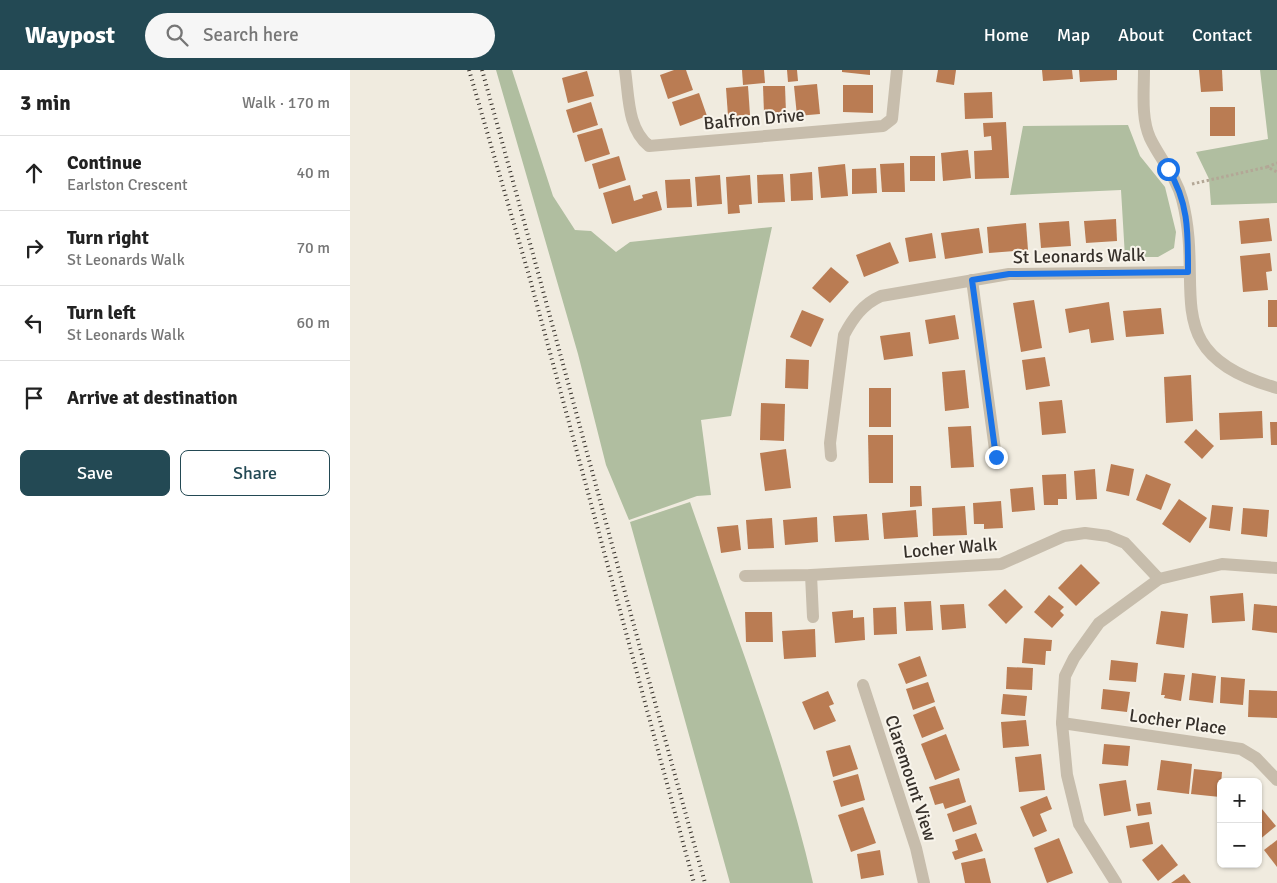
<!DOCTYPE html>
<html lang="en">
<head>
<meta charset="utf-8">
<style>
  body { margin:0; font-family:Signika,sans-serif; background:#f6f6f6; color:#222 }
  .controls { position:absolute; right:15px; bottom:15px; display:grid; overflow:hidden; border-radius:8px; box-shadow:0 1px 4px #0004 }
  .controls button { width:45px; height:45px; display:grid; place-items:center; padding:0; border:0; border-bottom:1px solid #e0e0e0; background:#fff; color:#222; font:25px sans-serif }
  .stop { position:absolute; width:15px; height:15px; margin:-11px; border:4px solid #1a73e8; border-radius:50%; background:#fff }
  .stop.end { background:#1a73e8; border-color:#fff; box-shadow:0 1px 5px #0008 }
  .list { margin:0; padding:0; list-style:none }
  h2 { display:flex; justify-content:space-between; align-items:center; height:65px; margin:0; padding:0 20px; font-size:21px }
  h2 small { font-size:16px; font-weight:400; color:#767676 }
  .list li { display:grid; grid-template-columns:32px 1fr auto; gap:15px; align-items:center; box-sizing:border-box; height:75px; padding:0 20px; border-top:1px solid #e0e0e0 }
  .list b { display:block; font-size:19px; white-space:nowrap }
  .list p { margin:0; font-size:16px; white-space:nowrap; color:#767676 }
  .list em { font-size:16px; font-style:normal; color:#767676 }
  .actions { display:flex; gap:10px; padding:15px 20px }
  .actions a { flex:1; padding:11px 0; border:1px solid #234954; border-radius:8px; text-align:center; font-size:18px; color:#234954 }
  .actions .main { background:#234954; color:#fff }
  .icon { flex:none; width:28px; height:28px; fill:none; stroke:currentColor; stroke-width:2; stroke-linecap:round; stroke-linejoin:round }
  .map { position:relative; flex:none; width:927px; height:813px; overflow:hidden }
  header { display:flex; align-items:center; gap:30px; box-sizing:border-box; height:70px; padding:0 25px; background:#234954; color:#fff }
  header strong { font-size:24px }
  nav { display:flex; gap:28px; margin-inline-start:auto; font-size:18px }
  .search { width:350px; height:45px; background:#f6f6f6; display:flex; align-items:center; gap:12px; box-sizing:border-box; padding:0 18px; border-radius:28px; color:#767676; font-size:19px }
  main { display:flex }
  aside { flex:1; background:#fff }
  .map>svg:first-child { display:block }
</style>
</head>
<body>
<header>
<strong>Waypost</strong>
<div class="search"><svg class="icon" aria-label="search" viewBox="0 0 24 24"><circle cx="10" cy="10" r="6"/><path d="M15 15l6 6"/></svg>Search here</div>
<nav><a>Home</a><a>Map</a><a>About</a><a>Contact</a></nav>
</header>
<main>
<aside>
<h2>3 min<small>Walk · 170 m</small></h2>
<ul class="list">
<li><svg class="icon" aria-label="ahead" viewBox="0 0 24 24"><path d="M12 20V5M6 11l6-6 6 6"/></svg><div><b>Continue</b><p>Earlston Crescent</p></div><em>40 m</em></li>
<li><svg class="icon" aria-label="right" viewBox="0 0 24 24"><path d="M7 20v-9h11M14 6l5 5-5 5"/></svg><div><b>Turn right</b><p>St Leonards Walk</p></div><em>70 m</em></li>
<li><svg class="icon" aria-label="left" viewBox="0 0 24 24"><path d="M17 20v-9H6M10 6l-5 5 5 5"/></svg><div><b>Turn left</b><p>St Leonards Walk</p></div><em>60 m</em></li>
<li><svg class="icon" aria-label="arrive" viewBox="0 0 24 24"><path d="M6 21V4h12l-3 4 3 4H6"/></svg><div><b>Arrive at destination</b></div></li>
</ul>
<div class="actions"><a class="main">Save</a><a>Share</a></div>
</aside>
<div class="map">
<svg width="927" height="813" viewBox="0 0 927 813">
  <rect width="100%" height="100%" fill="#f0ebdf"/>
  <g fill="#b0bea0">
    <polygon points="146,0 162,0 203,126 225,160 241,161 266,182 280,172 422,157 381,346 351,350 361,425 347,426 279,450 256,395 228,284"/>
    <polygon points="910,0 927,0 927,133 861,135 859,109 846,82 918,69"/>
    <polygon points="778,55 790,86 815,117 826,162 824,178 808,187 775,187 771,120 660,125 673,56"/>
    <path d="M 340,432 C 383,557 433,683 463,813 L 380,813 L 280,452 Z"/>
  </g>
  <g fill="#ba7c53">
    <polygon points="324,0 336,0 343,20 318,29 310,5"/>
    <polygon points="392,0 414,0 415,13 393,15"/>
    <polygon points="437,0 447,0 448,11 438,12"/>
    <polygon points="492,0 520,0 520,5 492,2"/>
    <polygon points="588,0 606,0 604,15 586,12"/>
    <polygon points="692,0 722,0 723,9 693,11"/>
    <polygon points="729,0 767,0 767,10 730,12"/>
    <polygon points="849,0 872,0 873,21 851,22"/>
    <polygon points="237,1 244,26 218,33 212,8"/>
    <polygon points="467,14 470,44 447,46 444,16"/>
    <polygon points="493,15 523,15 523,43 493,42"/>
    <polygon points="398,16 400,45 378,46 376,18"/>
    <polygon points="413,16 435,16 436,43 414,43"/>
    <polygon points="642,22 643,48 615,49 614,23"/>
    <polygon points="349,23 357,46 330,56 322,32"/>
    <polygon points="241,32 248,55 223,63 216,40"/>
    <rect x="860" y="37" width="25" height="29"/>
    <polygon points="656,52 659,108 625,109 624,81 642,80 641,66 634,67 633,53"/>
    <polygon points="252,58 260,84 235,92 227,65"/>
    <polygon points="618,80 621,108 593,111 591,83"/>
    <polygon points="269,86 276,110 249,119 242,94"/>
    <rect x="560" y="86" width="25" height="25"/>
    <polygon points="554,93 555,122 532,122 530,94"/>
    <polygon points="495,94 498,126 471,128 468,97"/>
    <polygon points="526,98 527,123 502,124 502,99"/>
    <polygon points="462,102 463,130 441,131 440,104"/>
    <polygon points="433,104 435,132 408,133 407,105"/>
    <polygon points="370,105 372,134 347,136 345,107"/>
    <polygon points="400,105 402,134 389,135 390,143 378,144 376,107"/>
    <polygon points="340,109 342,137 317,138 315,110"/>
    <polygon points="280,115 284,131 293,128 292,125 307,121 312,140 262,154 253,123"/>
    <polygon points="919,148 922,171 891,174 889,151"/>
    <polygon points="766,149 767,171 736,173 734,151"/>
    <polygon points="719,151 721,176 691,178 689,153"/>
    <polygon points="676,153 678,180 639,183 637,157"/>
    <polygon points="629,158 633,183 595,189 591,163"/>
    <polygon points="582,163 586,188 559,192 555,168"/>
    <polygon points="540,172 549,193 514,207 506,185"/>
    <polygon points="920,183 922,201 916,202 918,220 893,222 890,186"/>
    <polygon points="481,197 499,212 480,233 462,218"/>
    <polygon points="684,230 692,278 671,282 663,233"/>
    <rect x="918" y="230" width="9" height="27"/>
    <polygon points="759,232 764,270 741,273 739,259 719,263 715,239"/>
    <polygon points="811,238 814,264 776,267 773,241"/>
    <polygon points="452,240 474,249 461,277 440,267"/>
    <polygon points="605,245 609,269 579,274 575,250"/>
    <polygon points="560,262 563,286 534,290 530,266"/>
    <polygon points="695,287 700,316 676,320 672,290"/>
    <polygon points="436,289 459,290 458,319 435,318"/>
    <polygon points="615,300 619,338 595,341 592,302"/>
    <polygon points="841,305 843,351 816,353 814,307"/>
    <rect x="519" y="318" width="22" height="39"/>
    <polygon points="712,330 716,363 692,365 689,332"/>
    <polygon points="411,333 435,334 434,371 410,370"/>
    <polygon points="912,341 913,368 870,370 869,343"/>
    <polygon points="920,352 927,352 927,375 921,375"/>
    <polygon points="621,356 624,397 601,398 598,357"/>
    <polygon points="846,359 864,376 852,389 834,372"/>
    <polygon points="518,365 543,365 543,413 519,413"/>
    <polygon points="436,379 441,418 415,421 410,383"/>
    <polygon points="761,394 784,399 779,426 756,421"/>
    <polygon points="745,399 747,429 726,430 724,401"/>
    <polygon points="716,404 717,429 708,429 708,435 694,435 692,405"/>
    <polygon points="796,404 821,414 811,440 786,430"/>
    <polygon points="560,416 571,416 572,436 560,437"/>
    <polygon points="683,417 685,440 662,442 660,419"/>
    <polygon points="829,429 857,448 840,473 812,454"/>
    <polygon points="651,431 653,458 634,459 634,454 624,454 623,433"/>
    <polygon points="862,435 883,437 880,461 859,458"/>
    <polygon points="615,436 617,465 583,466 582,438"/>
    <polygon points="893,438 919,440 917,467 891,464"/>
    <polygon points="566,440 568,467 534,469 532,443"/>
    <polygon points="517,444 519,470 485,472 483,446"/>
    <polygon points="467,447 468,472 435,475 433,450"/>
    <polygon points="422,448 424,478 398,479 396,450"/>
    <polygon points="388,455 391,480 371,483 367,457"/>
    <polygon points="731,494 750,513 726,536 708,518"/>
    <polygon points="655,519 673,537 656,554 638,535"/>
    <polygon points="893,523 895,551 862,553 860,526"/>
    <polygon points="699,525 714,537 710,541 714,545 702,558 684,542"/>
    <polygon points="581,531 583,560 556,561 554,532"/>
    <polygon points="614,534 616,558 592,560 590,535"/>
    <polygon points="904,534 927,536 927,563 902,560"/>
    <polygon points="546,537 547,564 524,565 523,538"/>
    <polygon points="503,540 503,548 514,547 515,570 485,573 482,542"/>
    <polygon points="811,541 838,544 834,578 806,574"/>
    <polygon points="395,542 422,542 423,572 396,572"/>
    <polygon points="465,559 466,587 434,589 432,561"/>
    <polygon points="674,568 702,570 701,581 696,581 695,595 672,593"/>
    <polygon points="570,586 577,606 556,614 548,594"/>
    <polygon points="761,590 788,593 786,612 759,610"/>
    <polygon points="657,597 683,598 682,620 656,619"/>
    <polygon points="814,603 835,605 831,631 814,628 815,625 811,625"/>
    <polygon points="842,603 866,606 863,633 839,630"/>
    <polygon points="871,607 895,609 893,635 870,633"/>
    <polygon points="578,612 585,632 563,640 556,619"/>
    <polygon points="753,619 780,622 777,642 751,639"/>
    <polygon points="899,620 927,621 927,648 898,647"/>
    <polygon points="478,621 484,634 479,636 486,651 464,660 452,632"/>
    <polygon points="653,624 677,626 675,646 651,644"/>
    <polygon points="585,636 594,659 572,668 563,645"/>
    <polygon points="676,650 679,676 653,678 651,652"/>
    <polygon points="596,664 610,700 585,710 571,674"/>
    <polygon points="754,674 780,676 778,696 752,694"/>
    <polygon points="500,675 508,699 483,707 476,681"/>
    <polygon points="691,684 695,720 669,722 665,687"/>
    <polygon points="811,690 842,694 839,724 807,720"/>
    <polygon points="844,699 872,702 870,727 841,724"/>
    <polygon points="508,704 515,730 491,737 483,711"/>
    <polygon points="609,708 616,732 595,739 593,733 585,735 579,717"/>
    <polygon points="776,710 781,741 754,746 749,714"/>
    <polygon points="697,726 702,739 690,744 697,761 683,767 670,737"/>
    <polygon points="800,732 802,744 788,746 786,734"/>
    <polygon points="621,735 627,754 603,762 597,744"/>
    <polygon points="513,737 526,773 501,782 488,745"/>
    <polygon points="912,739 926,756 908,771 908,742"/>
    <polygon points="799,752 803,774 780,778 776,756"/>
    <polygon points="626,763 633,781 605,790 602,782 608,780 605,770"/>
    <polygon points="709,768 723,803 697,813 684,778"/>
    <polygon points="927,770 927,797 914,780"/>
    <polygon points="812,774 828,795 808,811 792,790"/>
    <polygon points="530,780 534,805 511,809 507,784"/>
    <polygon points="635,788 641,813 615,813 611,793"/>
    <polygon points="834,804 841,813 821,813"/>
  </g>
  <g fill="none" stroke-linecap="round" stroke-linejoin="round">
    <g stroke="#b3a796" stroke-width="3" stroke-dasharray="2.5 2.5" stroke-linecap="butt">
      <polyline points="917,97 927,93"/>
      <polyline points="842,114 917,97 927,102"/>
    </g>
    <g stroke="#c7bdac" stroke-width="12">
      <path d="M 275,0 C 279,26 277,58 299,76 L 533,56 L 542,49 L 547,0"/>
      <path d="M 794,0 C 794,22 791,48 800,68 C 810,89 826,106 832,129 C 856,220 804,283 927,318"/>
      <polyline points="622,210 646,387"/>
      <path d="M 481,386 L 480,373 L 494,265 C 503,248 513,234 531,226 L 659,204 L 838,202"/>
      <polyline points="461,505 463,547"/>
      <polyline points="395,506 461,505 651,494 714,466 735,463 758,466 775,473 809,509"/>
      <polyline points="513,615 566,778 574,813"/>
      <polyline points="712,653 891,679 906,688 927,710"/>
      <polyline points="766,813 729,754 717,705 712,653 715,606 724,588 749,553 809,509 872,494 927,498"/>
    </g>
    <g stroke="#36302a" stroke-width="4" stroke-dasharray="1 4" stroke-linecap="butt">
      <polyline points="119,0 180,209 344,813"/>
      <path d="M 132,0 C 208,271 279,542 355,813"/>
    </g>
  </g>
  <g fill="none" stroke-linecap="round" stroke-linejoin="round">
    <path stroke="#1a73e8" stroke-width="6" d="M 646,387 L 622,210 L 659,204 L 838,202 C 838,163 839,133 818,99"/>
  </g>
  <g text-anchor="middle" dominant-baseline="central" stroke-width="4" stroke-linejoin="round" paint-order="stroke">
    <g font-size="18" fill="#36302a" stroke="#f8f4eb">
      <text transform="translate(404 49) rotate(-5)">Balfron Drive</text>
      <text transform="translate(729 186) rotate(-1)">St Leonards Walk</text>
      <text transform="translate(600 478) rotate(-5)">Locher Walk</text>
      <text transform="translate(828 652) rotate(8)">Locher Place</text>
      <text transform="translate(561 708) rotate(72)">Claremount View</text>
    </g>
  </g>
</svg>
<div class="controls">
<button>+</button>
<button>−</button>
</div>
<div class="stop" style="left:818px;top:99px"></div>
<div class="stop end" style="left:646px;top:387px"></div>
</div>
</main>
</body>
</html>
